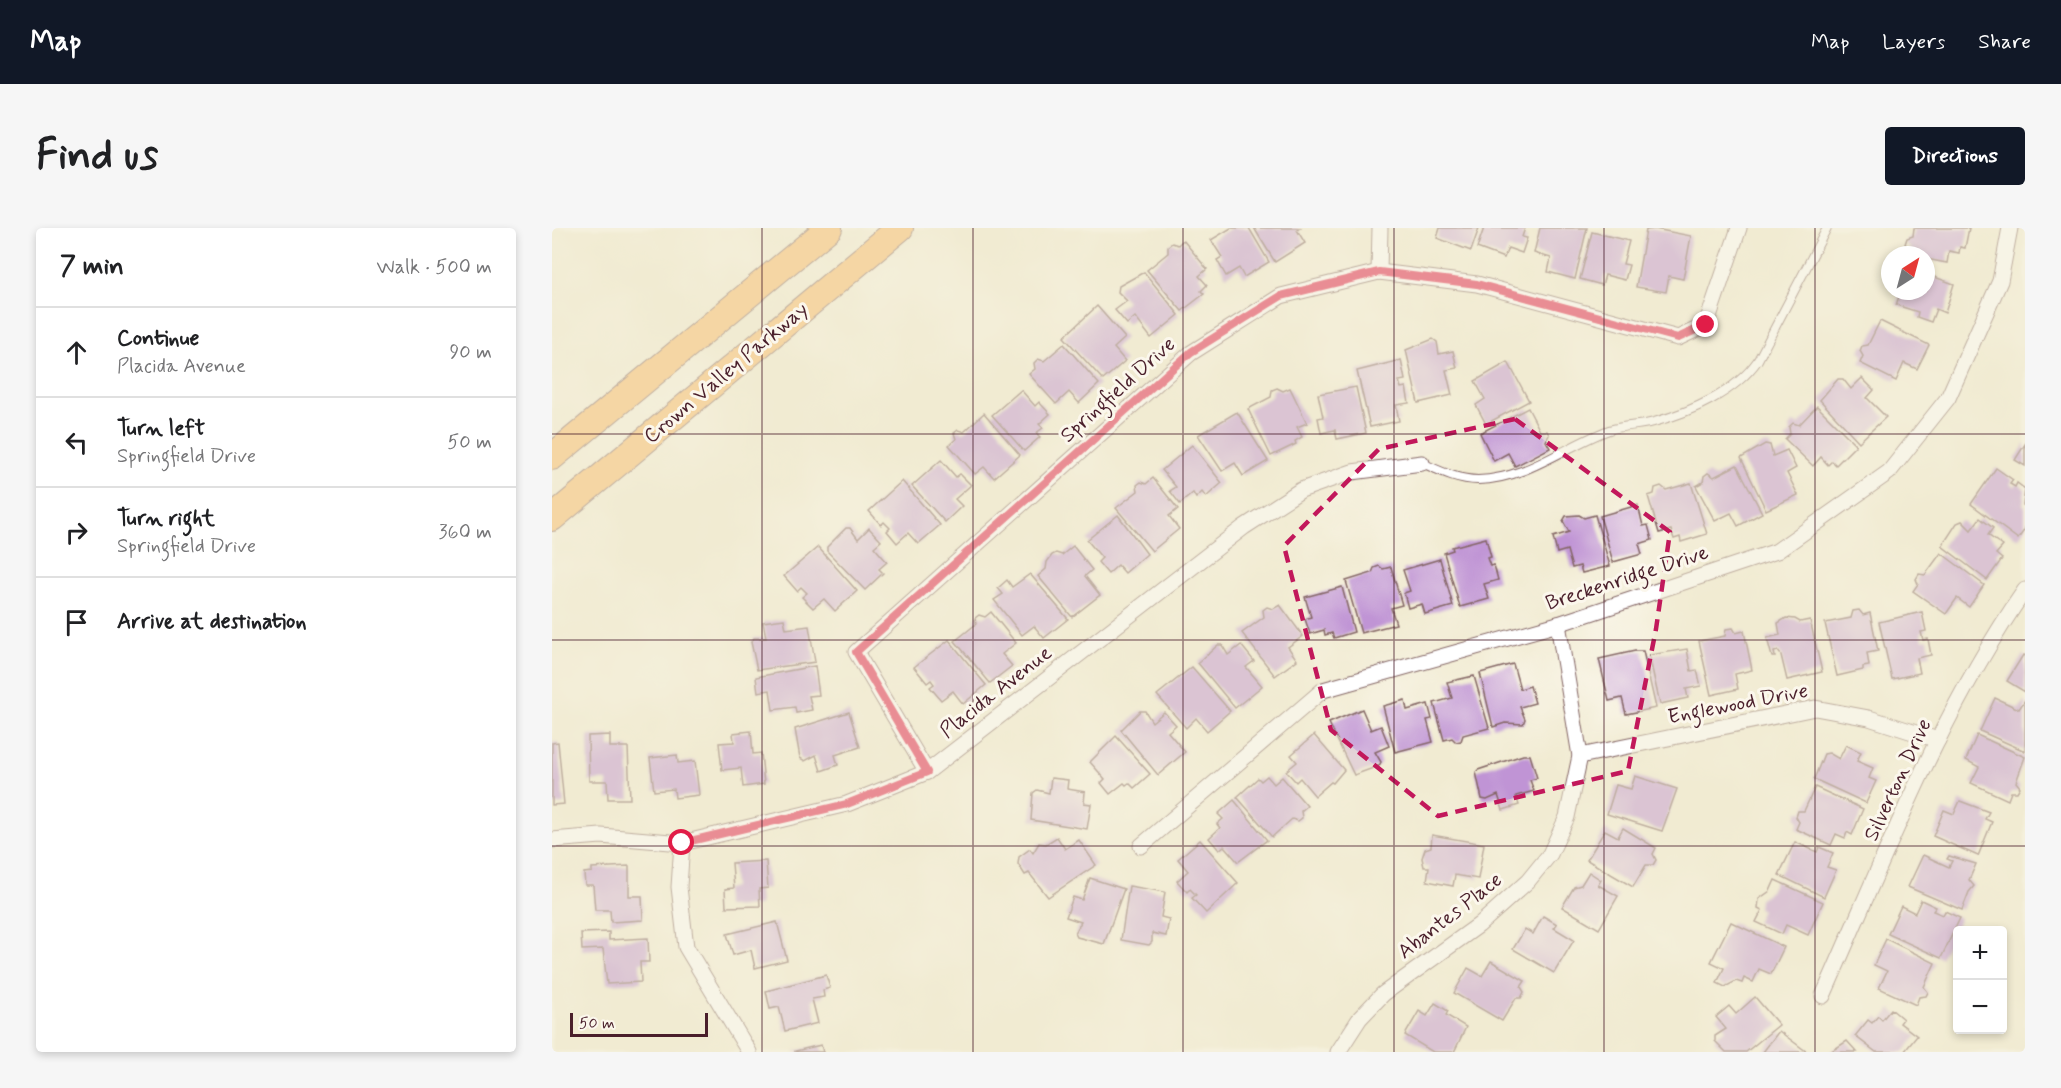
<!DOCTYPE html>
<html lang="en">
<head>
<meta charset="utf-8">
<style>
  body { margin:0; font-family:Mynerve,sans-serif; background:#f6f6f6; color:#202124 }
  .controls { position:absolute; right:18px; bottom:18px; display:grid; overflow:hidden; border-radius:6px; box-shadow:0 3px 9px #0003 }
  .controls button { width:54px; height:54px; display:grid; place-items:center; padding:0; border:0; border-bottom:2px solid #e0e0e0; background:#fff; color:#202124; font:30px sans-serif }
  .compass { position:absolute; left:1329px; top:18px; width:54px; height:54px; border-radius:50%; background:#fff; box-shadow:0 3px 9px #0003; rotate:36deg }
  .scale { position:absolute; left:18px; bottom:15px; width:138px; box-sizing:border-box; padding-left:6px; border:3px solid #4a1f2b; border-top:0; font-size:16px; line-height:21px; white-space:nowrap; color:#4a1f2b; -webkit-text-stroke:4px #fbf7ec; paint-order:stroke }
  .stop { position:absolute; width:18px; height:18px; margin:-14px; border:4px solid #e11d48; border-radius:50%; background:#fff }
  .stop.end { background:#e11d48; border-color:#fff; box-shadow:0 2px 6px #0008 }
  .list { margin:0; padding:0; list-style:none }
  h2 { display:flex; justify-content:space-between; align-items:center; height:78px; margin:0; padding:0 24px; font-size:26px }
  h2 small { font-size:20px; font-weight:400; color:#757577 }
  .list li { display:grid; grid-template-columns:39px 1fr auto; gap:18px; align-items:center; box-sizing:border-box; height:90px; padding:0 24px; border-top:2px solid #e0e0e0 }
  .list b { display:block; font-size:22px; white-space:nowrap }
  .list p { margin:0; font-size:20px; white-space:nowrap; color:#757577 }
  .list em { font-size:20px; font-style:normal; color:#757577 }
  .icon { flex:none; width:33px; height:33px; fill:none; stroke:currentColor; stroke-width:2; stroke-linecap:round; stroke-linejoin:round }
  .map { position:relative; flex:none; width:1473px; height:824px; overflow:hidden; border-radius:6px }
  header { display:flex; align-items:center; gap:36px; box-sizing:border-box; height:84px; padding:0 30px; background:#111827; color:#fff }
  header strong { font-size:28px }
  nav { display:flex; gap:33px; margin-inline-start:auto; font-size:21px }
  .intro { display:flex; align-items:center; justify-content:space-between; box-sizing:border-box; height:144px; padding:0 36px }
  h1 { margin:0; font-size:42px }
  .button { padding:15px 27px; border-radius:6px; background:#111827; color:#fff; font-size:21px; font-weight:700 }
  main { display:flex; gap:36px; padding:0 36px }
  aside { flex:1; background:#fff; border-radius:6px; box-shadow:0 3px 9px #0003 }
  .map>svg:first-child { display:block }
</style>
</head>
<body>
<header>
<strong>Map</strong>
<nav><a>Map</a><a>Layers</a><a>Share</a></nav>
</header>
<div class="intro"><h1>Find us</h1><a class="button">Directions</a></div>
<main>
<aside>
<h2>7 min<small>Walk · 500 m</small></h2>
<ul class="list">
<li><svg class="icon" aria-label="ahead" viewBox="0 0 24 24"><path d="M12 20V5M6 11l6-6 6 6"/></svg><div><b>Continue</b><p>Placida Avenue</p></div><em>90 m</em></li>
<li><svg class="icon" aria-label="left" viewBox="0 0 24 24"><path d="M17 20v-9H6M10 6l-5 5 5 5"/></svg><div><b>Turn left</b><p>Springfield Drive</p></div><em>50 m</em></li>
<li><svg class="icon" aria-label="right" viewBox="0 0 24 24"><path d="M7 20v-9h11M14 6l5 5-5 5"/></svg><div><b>Turn right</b><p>Springfield Drive</p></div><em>360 m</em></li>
<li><svg class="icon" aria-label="arrive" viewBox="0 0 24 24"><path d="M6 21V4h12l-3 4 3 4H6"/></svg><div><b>Arrive at destination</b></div></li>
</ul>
</aside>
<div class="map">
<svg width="1473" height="824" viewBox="0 0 1473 824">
  <rect width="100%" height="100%" fill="#fbf7ec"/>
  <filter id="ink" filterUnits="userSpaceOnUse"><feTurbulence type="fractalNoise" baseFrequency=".0167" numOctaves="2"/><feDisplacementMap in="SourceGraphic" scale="12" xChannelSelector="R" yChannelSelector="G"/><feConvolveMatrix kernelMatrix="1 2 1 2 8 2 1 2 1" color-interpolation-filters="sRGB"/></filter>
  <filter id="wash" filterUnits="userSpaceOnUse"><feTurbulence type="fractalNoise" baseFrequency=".008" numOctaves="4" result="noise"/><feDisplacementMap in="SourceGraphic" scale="24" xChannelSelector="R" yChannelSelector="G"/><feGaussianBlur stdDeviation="1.35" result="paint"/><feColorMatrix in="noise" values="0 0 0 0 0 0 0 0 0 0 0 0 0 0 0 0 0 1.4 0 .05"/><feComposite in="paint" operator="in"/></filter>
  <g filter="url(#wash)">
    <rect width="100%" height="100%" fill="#f1ebd2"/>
    <g id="blocks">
      <g fill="#c094d5">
        <polygon points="679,0 697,0 717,34 692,49 687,40 674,48 665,32 670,29 659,12"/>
        <polygon points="702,0 748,0 745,2 753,15 723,34"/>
        <polygon points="888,0 927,0 919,23 885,10"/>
        <polygon points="932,0 973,0 970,9 975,10 970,25 956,20 952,30 925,20"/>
        <polygon points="988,0 1035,0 1023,51 996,44 999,30 982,25"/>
        <polygon points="1362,0 1417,0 1413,20 1408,19 1407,25 1397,23 1395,35 1374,31 1374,27 1357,27 1358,20 1353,16 1355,10 1361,8"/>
        <polygon points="1103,1 1139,8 1131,51 1117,48 1114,64 1084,59 1094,2"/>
        <polygon points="1040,4 1077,13 1071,36 1077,37 1073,52 1053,47 1050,57 1028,51"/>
        <polygon points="631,12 655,41 647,48 655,57 649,63 652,66 630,83 595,42 616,25 616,18 620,15 626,17"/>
        <polygon points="592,44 627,87 599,110 583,89 575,96 563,82 575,73 566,64 567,58"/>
        <polygon points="1374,46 1402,56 1393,85 1384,81 1379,94 1365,89 1366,84 1344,77 1349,63 1374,63"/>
        <polygon points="545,78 573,110 562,120 573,133 551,152 512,109"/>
        <polygon points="1328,93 1377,117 1365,141 1352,135 1344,153 1308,135 1311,128 1308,123 1310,118 1316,117"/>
        <polygon points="881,111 885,114 887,126 901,123 905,140 894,142 900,167 866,175 854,122"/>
        <polygon points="512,116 547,156 527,175 517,164 504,176 477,146 483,141 482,135 486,131 492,133"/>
        <polygon points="849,132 853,152 847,153 849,160 854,159 857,175 844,177 847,193 818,199 805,143"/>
        <polygon points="956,134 977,173 934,196 924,177 933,171 923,153"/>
        <polygon points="1310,150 1322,162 1315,170 1334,189 1307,214 1268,172 1286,151 1291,151 1299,161"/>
        <polygon points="804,159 814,205 785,211 783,202 769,205 766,190 771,189 766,166"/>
        <polygon points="725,160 731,163 738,160 755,195 745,199 750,209 743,213 744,216 719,228 696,181 719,169 720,162"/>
        <polygon points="469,162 483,178 487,174 498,186 487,196 491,200 484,205 488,209 472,223 440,187"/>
        <polygon points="1265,178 1304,217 1284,237 1280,233 1276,237 1269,229 1261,238 1233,211 1238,206 1237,199 1241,195 1247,197"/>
        <polygon points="976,180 988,203 995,203 997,207 994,213 998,220 963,238 956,225 942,233 928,205"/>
        <polygon points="685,184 716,233 691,248 683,235 670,243 646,207"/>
        <polygon points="432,185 468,227 442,250 432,239 423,246 397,217 404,211 402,205 406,202 412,204"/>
        <polygon points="1213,216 1218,217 1221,228 1235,222 1244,240 1235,245 1246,267 1214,282 1189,230"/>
        <polygon points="1473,216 1473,238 1463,232"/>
        <polygon points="640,217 670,255 654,269 650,264 644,270 641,265 628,276 618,263 624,259 610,242"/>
        <polygon points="389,232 404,249 408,246 419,257 403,271 410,278 393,294 360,258"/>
        <polygon points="1185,237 1210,285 1186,298 1179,285 1163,293 1144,258 1151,254 1152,248 1156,245 1162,249"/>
        <polygon points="1444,240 1461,252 1458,256 1463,259 1465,255 1473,261 1471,277 1473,278 1473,301 1466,311 1419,276"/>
        <polygon points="601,250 626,281 617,288 627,301 600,323 564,280 586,263 585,257 589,254 594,256"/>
        <polygon points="350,253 388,297 366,316 356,305 345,315 335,303 338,300 332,294 329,297 317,283"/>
        <polygon points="1139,255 1155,306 1129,314 1128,309 1122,311 1119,302 1107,305 1096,268 1102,266 1103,260 1109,258 1114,262"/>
        <polygon points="1086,277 1091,298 1096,297 1100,312 1087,316 1090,326 1061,334 1048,288"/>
        <polygon points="566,287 595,326 573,345 566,337 556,346 546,334 550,330 535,312"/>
        <polygon points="1027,287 1032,290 1043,287 1058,338 1030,345 1028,338 1020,340 1015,322 1005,325 1001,309 1017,304 1011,293 1014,288"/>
        <polygon points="1428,290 1441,300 1436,307 1451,318 1444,326 1450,331 1435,352 1390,318 1405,295 1410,293 1419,302"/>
        <polygon points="294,300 298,300 306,311 317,300 329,313 322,319 335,334 327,341 331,345 313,362 275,323 275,319"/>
        <polygon points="934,310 939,329 935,330 938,338 942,337 946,352 932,356 937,371 908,379 892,325 901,322 900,319"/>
        <polygon points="521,318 540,342 533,348 548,367 520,389 486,348 494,341 495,334 500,327 504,325 510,327"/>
        <polygon points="266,319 305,363 283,383 272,371 261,380 250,369 255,365 249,359 245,363 232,348"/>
        <polygon points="1389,325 1432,357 1417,379 1405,370 1394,386 1361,363 1366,356 1364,351 1367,346 1373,347"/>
        <polygon points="888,331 901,378 873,386 870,376 856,380 852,365 858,363 851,342"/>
        <polygon points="827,338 831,341 839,339 850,377 839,380 844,396 809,405 794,353 820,345 822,340"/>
        <polygon points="478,346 516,391 492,410 482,398 470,407 442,372 451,366 446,360 455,352 460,359"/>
        <polygon points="790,359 802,404 782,410 780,405 773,407 772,402 758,406 753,391 759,389 753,369"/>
        <polygon points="728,377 751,408 736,419 745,432 723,448 690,405 712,389 711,382 715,379 721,381"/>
        <polygon points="1307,382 1311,387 1318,385 1326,423 1315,425 1317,438 1311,439 1311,442 1285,448 1273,395 1299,390 1301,383"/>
        <polygon points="439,384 464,415 450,426 460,438 438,455 403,413 424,396 423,390 427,387 433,389"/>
        <polygon points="1370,384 1374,403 1369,404 1371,412 1376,411 1379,427 1365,430 1368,445 1340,451 1327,394"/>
        <polygon points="1234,390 1243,391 1248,394 1258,392 1270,444 1235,452 1229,427 1226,423 1222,424 1223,429 1220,429 1215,410 1228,407 1226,395"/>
        <polygon points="232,391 234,401 257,398 263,434 205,442 199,414 202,410 214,410 211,394"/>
        <polygon points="1181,400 1184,405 1192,403 1200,442 1183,446 1186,461 1159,467 1147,413 1173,408 1174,401"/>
        <polygon points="397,412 434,457 411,476 401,463 389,472 378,459 382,456 379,452 375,455 362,439"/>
        <polygon points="666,417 670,417 676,427 689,417 702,433 694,439 710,458 683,480 646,435"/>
        <polygon points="1135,421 1139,443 1145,442 1149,458 1134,461 1136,470 1108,476 1097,427"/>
        <polygon points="1083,423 1091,423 1104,480 1074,486 1070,470 1057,473 1047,431"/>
        <polygon points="1471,427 1473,428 1473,464 1455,453"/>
        <polygon points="961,436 968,461 978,458 983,475 968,479 973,491 971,496 953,495 941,499 928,445"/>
        <polygon points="263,438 267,467 257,468 260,482 244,485 243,479 221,482 218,462 206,464 204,449"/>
        <polygon points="640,439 678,483 655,503 644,490 634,500 605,467"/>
        <polygon points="922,448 937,500 911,507 909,513 904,514 900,510 892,512 882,475 900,470 895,454"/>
        <polygon points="1443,470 1467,481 1473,472 1473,523 1428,503"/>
        <polygon points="853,472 855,482 876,476 880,491 875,492 881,514 843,524 831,478"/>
        <polygon points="810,481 819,502 829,498 837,518 823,524 829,534 827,538 802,547 777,495"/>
        <polygon points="588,483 593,483 600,494 612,484 624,497 616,504 633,524 606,547 569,502"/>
        <polygon points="297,484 308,519 283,527 286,537 269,543 264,527 253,533 248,530 243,501"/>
        <polygon points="199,503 201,526 209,525 212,556 191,559 189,540 170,542 167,515 182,514 181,505"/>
        <polygon points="58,507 58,519 76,519 78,571 56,571 55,553 37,553 36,508"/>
        <polygon points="762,507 792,542 781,555 779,554 763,568 748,550 744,554 734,543 745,534 739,527"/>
        <polygon points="1425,507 1473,529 1464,554 1468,559 1465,564 1459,564 1456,572 1419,555 1427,539 1414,532"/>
        <polygon points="564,508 598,546 582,560 577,555 574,557 572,555 558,566 549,555 553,551 538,534"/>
        <polygon points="6,514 12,576 0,577 0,515"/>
        <polygon points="1294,517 1309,524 1305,533 1321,540 1317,550 1324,553 1314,575 1262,551 1272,526 1277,525 1287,531"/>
        <polygon points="125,527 126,535 143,533 147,567 123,570 122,561 102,563 98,530"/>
        <polygon points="971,527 978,527 985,550 978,552 982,563 964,568 967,577 951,582 946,567 935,572 930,571 924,544 926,542"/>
        <polygon points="715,548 722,556 730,549 755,578 749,583 750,590 746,593 740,591 720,609 685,569 706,550 709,553"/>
        <polygon points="1083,548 1125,561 1110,603 1055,586 1064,557 1079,561"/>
        <polygon points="499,550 516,552 515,561 533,564 532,575 539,576 535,601 479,592 481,565 485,562 497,565"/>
        <polygon points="1263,559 1311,581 1300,607 1295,604 1293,610 1284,606 1279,617 1244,601 1247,594 1244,589 1246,583 1252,583"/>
        <polygon points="682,572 715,612 686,634 672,618 667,622 657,610 668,600 665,596 671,591 666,586"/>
        <polygon points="1408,573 1437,584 1433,591 1440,594 1426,628 1381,608 1392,582 1402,586"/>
        <polygon points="1071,600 1104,620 1101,626 1104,632 1101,637 1094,637 1081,659 1035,632 1053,602 1066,609"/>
        <polygon points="880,607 932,616 926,651 903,647 901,658 875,653 877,639 872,639 870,630 873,621 879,619"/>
        <polygon points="505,609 513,621 527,612 544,637 496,669 477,645 473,647 466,636 467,629 478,621 481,625 487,615 494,616"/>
        <polygon points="648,612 686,655 654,685 640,670 644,667 638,661 635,664 625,653 636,643 626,631"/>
        <polygon points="1243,614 1265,624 1267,619 1281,625 1275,639 1284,642 1272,669 1227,647"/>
        <polygon points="1371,627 1397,639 1400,633 1395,631 1397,628 1424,636 1417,652 1422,658 1417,664 1410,682 1356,659"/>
        <polygon points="214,633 216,660 207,661 208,678 174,679 173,661 182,660 180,635"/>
        <polygon points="77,638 77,668 90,668 91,692 59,694 58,682 43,682 41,657 33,657 32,645 40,644 40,640"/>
        <polygon points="1037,644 1049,652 1046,657 1066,668 1047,701 1010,679 1022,659 1029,657"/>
        <polygon points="538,650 572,661 552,716 525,709 523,705 529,694 514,689 521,669 530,672"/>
        <polygon points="1223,652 1271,674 1256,707 1234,697 1230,706 1204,694 1210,682 1206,680 1207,671 1218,663"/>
        <polygon points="577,658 613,664 609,689 617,691 614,708 600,705 600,714 597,717 569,712"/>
        <polygon points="1369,672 1384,679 1381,683 1391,687 1393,683 1408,690 1389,730 1336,706 1349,678 1363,685"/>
        <polygon points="991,688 1005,696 1002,700 1022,712 1002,745 961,721 973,701 981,706"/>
        <polygon points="225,694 235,732 203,740 199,722 181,727 175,706"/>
        <polygon points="1179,694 1232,719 1219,746 1207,741 1201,754 1192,750 1190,755 1184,753 1173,759 1165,755 1172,740 1159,734"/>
        <polygon points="57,704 57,712 96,710 97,734 88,734 89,754 55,756 51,721 30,722 29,705"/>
        <polygon points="1334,711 1383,735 1372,759 1376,764 1374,768 1367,769 1364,777 1327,760 1335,743 1322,737"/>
        <polygon points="939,733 973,753 969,759 972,764 969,770 964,770 950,793 902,765 916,740 930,748"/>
        <polygon points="274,747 278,760 271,762 272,769 260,771 266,795 233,803 227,779 218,781 214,763"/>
        <polygon points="1203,769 1227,797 1194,824 1174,824 1163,813 1163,808 1174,801 1164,789 1177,778 1184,786"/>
        <polygon points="883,775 896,783 894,787 914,799 902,824 881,824 853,807 867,783 875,788"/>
        <polygon points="1339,781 1351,791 1348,795 1365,808 1352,824 1324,824 1303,808 1316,792 1320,795 1326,788 1330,792"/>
        <polygon points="1227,803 1255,824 1211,824"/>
        <polygon points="1295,813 1305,824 1278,824"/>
        <polygon points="269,817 271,824 243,824 243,823"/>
      </g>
    </g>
  </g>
  <g filter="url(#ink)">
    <use href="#blocks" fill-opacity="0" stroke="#846665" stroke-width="1.5"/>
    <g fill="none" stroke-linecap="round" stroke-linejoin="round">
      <defs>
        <path id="service" d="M 870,235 C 888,243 906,252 926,252 C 975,251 1013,218 1057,202 C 1071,197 1088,198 1102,194 C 1139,184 1184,164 1206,132 L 1275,0"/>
        <g id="minor">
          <polyline points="827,44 828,0"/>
          <polyline points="1028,528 1263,480 1317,490 1386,512"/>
          <polyline points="375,544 304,424 639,125 729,68 827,44 925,56 1126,110 1154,97 1187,0"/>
          <polyline points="0,612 49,608 130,615 295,576 375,544 692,299 749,262 800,244 870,235"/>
          <polyline points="130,615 127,659 134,719 197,824"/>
          <polyline points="589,618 771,462 1006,396 1225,323 1337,244 1396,170 1448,53 1458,0"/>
          <path d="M 1271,768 C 1332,631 1387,486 1473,362"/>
          <polyline points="786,824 808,790 831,766 927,697 976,653 998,626 1015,589 1028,528 1006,396"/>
        </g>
        <g id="primary">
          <polyline points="0,229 277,0"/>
          <polyline points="0,290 348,0"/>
        </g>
      </defs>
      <use href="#service" stroke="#846665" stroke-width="10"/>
      <use href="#minor" stroke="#846665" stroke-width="17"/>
      <use href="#primary" stroke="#846665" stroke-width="28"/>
      <use href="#service" stroke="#fff" stroke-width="8"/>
      <use href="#minor" stroke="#fff" stroke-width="15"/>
      <use href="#primary" stroke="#fbbd6e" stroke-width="26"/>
    </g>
  </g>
  <g fill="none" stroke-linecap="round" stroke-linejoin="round" filter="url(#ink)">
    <polyline stroke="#e11d48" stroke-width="8" points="130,615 295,576 375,544 304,424 639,124 729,68 827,44 925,56 1126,110 1154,97"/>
  </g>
  <path d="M0 0H1473V824H0ZM 963,191 L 1118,304 L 1104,401 L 1076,543 L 886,588 L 779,502 L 732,318 L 827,221 Z" fill="#f1ebd2" fill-opacity=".55" fill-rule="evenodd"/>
  <path fill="none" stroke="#c2185b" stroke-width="4.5" stroke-dasharray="12 8" stroke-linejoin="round" d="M 963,191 L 1118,304 L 1104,401 L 1076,543 L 886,588 L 779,502 L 732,318 L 827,221 Z"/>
  <path fill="none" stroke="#4a1f2b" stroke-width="1.5" stroke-opacity="0.55" d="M 210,0 L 210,824M 421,0 L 421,824M 631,0 L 631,824M 842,0 L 842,824M 1052,0 L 1052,824M 1263,0 L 1263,824M 0,206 L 1473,206M 0,412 L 1473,412M 0,618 L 1473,618"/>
  <g text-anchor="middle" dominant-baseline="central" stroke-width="6" stroke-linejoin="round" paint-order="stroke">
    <g font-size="21" fill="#4a1f2b" stroke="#fbf7ec">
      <text transform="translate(174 145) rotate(-40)">Crown Valley Parkway</text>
      <text transform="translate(566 162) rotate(-42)">Springfield Drive</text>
      <text transform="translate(1075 350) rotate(-18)">Breckenridge Drive</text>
      <text transform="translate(444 464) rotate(-38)">Placida Avenue</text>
      <text transform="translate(1186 476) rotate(-11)">Englewood Drive</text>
      <text transform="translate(1346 552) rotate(-65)">Silverton Drive</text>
      <text transform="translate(898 688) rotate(-38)">Abantes Place</text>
    </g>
  </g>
</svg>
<div class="controls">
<button>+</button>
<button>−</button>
</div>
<svg class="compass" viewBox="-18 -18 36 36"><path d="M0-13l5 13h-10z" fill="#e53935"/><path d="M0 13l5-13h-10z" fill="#757577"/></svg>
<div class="scale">50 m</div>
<div class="stop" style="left:130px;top:615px"></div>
<div class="stop end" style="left:1154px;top:97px"></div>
</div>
</main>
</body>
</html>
